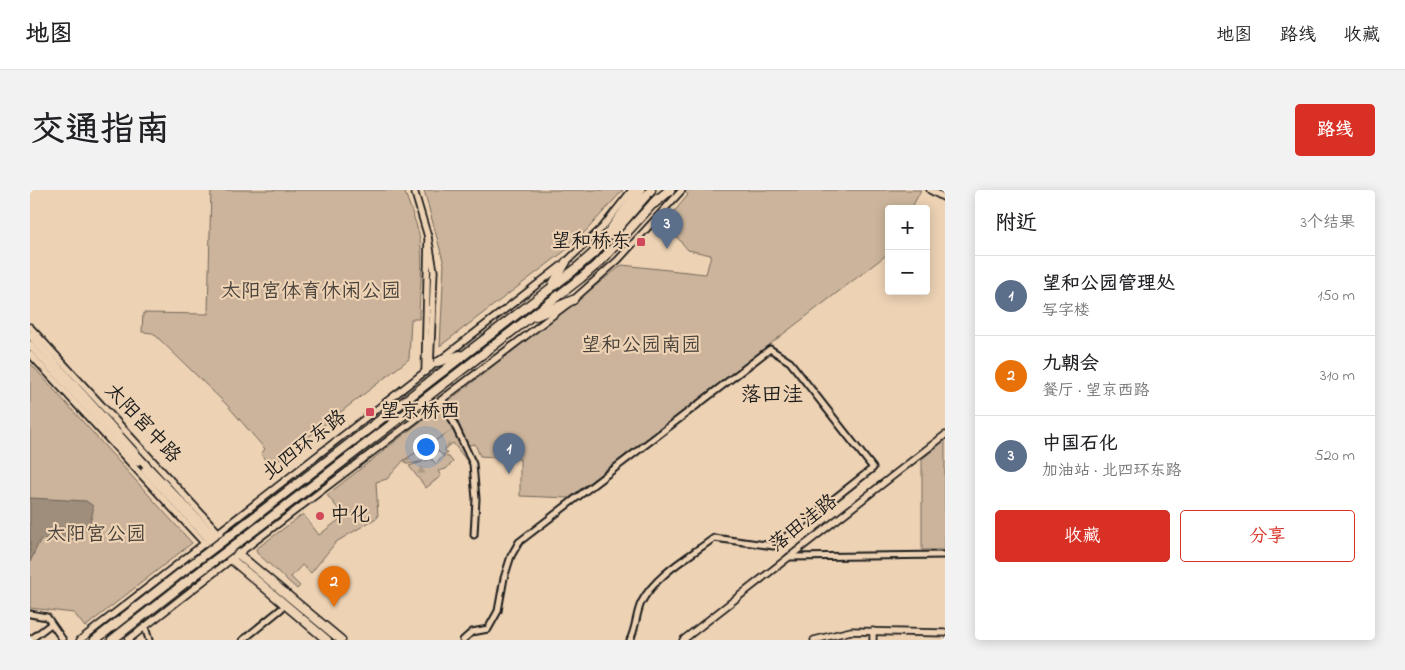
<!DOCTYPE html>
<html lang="zh">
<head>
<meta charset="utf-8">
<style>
  body { margin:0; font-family:"Indie Flower","LXGW WenKai TC",sans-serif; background:#f2f2f2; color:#202124 }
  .controls { position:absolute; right:15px; top:15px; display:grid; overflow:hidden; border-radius:5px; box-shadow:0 2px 12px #0003 }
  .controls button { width:45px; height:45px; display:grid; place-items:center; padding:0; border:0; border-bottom:1px solid #e0e0e0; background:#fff; color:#202124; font:25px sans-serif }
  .you { position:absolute; left:395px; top:256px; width:18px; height:18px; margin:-12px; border:4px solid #fff; border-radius:50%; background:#1a73e8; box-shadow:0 0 0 8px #1a73e833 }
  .badge { display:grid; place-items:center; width:32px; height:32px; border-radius:50%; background:#d93025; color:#fff; font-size:16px; font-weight:700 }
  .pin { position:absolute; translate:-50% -41px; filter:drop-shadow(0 1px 2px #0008) }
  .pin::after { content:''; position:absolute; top:26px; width:18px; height:15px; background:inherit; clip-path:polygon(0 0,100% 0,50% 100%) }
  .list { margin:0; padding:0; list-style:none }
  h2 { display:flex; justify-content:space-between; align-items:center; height:65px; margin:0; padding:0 20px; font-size:21px }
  h2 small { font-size:16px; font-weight:400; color:#757577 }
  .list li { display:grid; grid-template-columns:32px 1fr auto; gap:15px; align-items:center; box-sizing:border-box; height:80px; padding:0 20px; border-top:1px solid #e0e0e0 }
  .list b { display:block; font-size:19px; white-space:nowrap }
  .list p { margin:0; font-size:16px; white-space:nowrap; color:#757577 }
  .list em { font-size:16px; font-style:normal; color:#757577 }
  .actions { display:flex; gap:10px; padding:15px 20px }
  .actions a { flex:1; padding:11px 0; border:1px solid #d93025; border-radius:5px; text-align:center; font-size:18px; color:#d93025 }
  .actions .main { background:#d93025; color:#fff }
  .map { position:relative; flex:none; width:915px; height:450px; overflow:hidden; border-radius:5px }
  header { display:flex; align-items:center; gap:30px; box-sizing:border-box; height:70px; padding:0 25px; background:#fff; border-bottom:1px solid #e0e0e0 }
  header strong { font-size:24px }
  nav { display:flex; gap:28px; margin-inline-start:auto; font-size:18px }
  .intro { display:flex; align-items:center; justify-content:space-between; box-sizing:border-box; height:120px; padding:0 30px }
  h1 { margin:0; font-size:35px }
  .button { padding:12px 22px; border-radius:5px; background:#d93025; color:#fff; font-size:18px; font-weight:700 }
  main { display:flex; gap:30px; padding:0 30px }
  aside { flex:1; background:#fff; border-radius:5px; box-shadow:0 2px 12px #0003 }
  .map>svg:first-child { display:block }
</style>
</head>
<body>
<header>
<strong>地图</strong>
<nav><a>地图</a><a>路线</a><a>收藏</a></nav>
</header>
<div class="intro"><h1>交通指南</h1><a class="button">路线</a></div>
<main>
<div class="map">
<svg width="915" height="450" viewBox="0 0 915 450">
  <defs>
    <pattern id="forest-firs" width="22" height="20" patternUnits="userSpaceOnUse" patternTransform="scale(1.25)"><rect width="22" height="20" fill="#cbb49b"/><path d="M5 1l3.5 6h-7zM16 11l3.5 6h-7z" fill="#ae9a85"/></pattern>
  </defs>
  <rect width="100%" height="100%" fill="#edd2b4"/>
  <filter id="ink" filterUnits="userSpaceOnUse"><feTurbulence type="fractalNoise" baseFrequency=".02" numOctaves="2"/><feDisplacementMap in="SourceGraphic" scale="10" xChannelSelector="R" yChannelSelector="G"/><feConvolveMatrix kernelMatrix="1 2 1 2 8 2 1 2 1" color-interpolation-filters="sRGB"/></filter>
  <g filter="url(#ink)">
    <g fill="url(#forest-firs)" stroke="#74685c">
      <polygon points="413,214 440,275 423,253 415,259 417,264 412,265 408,261 390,272 377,274 361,255"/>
      <polygon points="413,266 419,267 423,272 416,279 408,281 411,286 396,298 379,276 402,269 406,274"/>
    </g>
    <g fill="#cbb49b" stroke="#74685c">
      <path d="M 181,0 L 374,0 C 379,14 385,29 389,44 C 395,71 389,101 389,129 L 381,129 L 379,169 L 240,277 L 231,264 L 235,259 L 198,216 L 123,143 L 112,142 L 113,123 L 178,124 Z"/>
      <polygon points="394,0 593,0 544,54 410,156 414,74"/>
      <polygon points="656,0 891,0 881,19 859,19 859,63 539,308 490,306 490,269 450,266 445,254 438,255 416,213 592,75 676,84 681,65 658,60 635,33 658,5 655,2"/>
      <polygon points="0,173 162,353 55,437 44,423 0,418"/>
      <polygon points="413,214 424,239 374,270 357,289 346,292 348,327 306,352 281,383 272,375 261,387 270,396 267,399 227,363 226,359 273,324 289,345 314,326 297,305"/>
      <polygon points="915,250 915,360 892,360 892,269"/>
    </g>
    <path fill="#a08e7c" stroke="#6b6056" d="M 0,308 L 56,311 L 63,316 C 64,331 52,351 34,350 C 25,349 20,347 10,350 L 0,372 Z"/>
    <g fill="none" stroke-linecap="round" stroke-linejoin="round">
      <defs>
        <g id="minor">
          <polyline points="413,210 443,274 446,309 444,345"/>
          <polyline points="759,367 915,365"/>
          <polyline points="0,424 17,427 33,450"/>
          <polyline points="115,437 119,450"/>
          <polyline points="0,450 21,434"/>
          <polyline points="213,450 251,419"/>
          <path d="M 433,450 L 442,442 L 458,439 L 468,421 L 474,388 L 481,366 L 489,352 L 740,159 L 760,172 L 843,278 L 744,356 L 684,348 C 660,366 625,385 611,413 C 606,424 606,438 600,450"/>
        </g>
        <g id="tertiary">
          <polyline points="384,0 398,47"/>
          <polyline points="900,0 915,8"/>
          <polyline points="0,137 189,343 194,354"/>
          <polyline points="0,164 176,355"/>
          <polyline points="395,182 398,47 404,81 400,178"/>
          <polyline points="163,369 177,388 185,370"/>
          <polyline points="50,450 536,72 572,38 602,0"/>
          <polyline points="98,450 208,364 543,110 588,70 652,0"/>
          <polyline points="653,450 915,245"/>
          <polyline points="784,450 821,441 915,443"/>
          <polyline points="843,450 843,441"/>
        </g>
        <g id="secondary">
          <polyline points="0,145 116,275 185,347 208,364"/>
          <polyline points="0,155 107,272"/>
          <polyline points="115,280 180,350 201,369"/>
        </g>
        <g id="primary">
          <polyline points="208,364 311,450"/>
          <polyline points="201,369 297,450"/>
        </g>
        <g id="trunk">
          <polyline points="582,45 621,0"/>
          <polyline points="523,94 536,72"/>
          <polyline points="506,126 543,110"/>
          <polyline points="408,172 430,165"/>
          <polyline points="219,331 543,81 567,60"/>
          <polyline points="226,339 551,88 571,71 627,9"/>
          <polyline points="65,450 157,378"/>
          <polyline points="82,450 164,386"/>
        </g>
        <g id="motorway">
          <polyline points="624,13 640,0"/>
          <polyline points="564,63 610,0"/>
        </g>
      </defs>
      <use href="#minor" stroke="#1c1c1c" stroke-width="9"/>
      <use href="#tertiary" stroke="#1c1c1c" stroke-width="9"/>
      <use href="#secondary" stroke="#1c1c1c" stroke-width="11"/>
      <use href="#primary" stroke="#1c1c1c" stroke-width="11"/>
      <use href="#trunk" stroke="#1c1c1c" stroke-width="11"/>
      <use href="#motorway" stroke="#1c1c1c" stroke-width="12"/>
      <use href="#minor" stroke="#edd2b4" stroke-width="5"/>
      <use href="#tertiary" stroke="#edd2b4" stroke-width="5.5"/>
      <use href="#secondary" stroke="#edd2b4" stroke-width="7"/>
      <use href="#primary" stroke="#edd2b4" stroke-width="8"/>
      <use href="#trunk" stroke="#edd2b4" stroke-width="8"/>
      <use href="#motorway" stroke="#edd2b4" stroke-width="9"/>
      <defs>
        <g id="trunk-bridge">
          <polyline points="157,378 219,331"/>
          <polyline points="164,386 226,339"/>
        </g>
      </defs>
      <use href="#trunk-bridge" stroke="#1c1c1c" stroke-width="11" stroke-linecap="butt"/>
      <use href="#trunk-bridge" stroke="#edd2b4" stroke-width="8"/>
    </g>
  </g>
  <g fill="#d1495b" stroke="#edd2b4" stroke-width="2">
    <rect x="606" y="47" width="10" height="10" rx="2.5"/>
    <rect x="335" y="217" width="10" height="10" rx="2.5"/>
    <circle cx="290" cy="326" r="5"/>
  </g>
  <g text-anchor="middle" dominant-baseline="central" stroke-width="4.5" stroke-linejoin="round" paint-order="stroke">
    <g font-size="20" fill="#1c1c1c" stroke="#edd2b4" text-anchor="start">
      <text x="601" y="52" text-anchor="end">望和桥东</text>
      <text x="350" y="222">望京桥西</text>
      <text x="300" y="326">中化</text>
    </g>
    <g font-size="20" fill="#48423c" stroke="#edd2b4">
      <text x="281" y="102">太阳宫体育休闲公园</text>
      <text x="611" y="156">望和公园南园</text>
      <text x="66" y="345">太阳宫公园</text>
    </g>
    <g font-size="20" fill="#1c1c1c" stroke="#edd2b4">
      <text transform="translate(112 234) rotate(47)">太阳宫中路</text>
      <text transform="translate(275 256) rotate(-38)">北四环东路</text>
      <text transform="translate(774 334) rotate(-38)">落田洼路</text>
    </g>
    <g font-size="21" fill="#1c1c1c" stroke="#edd2b4">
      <text x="742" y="206">落田洼</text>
    </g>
  </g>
</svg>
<div class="controls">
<button>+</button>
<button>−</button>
</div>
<div class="you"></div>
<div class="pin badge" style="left:479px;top:284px;background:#5c6f8a">1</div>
<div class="pin badge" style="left:304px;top:417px;background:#e8710a">2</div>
<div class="pin badge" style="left:637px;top:59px;background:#5c6f8a">3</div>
</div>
<aside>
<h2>附近<small>3个结果</small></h2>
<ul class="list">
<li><span class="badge" style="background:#5c6f8a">1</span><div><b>望和公园管理处</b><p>写字楼</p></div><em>150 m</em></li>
<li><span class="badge" style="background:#e8710a">2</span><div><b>九朝会</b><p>餐厅 · 望京西路</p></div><em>310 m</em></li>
<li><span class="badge" style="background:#5c6f8a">3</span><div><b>中国石化</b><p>加油站 · 北四环东路</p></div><em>520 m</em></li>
</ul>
<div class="actions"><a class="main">收藏</a><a>分享</a></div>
</aside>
</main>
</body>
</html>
